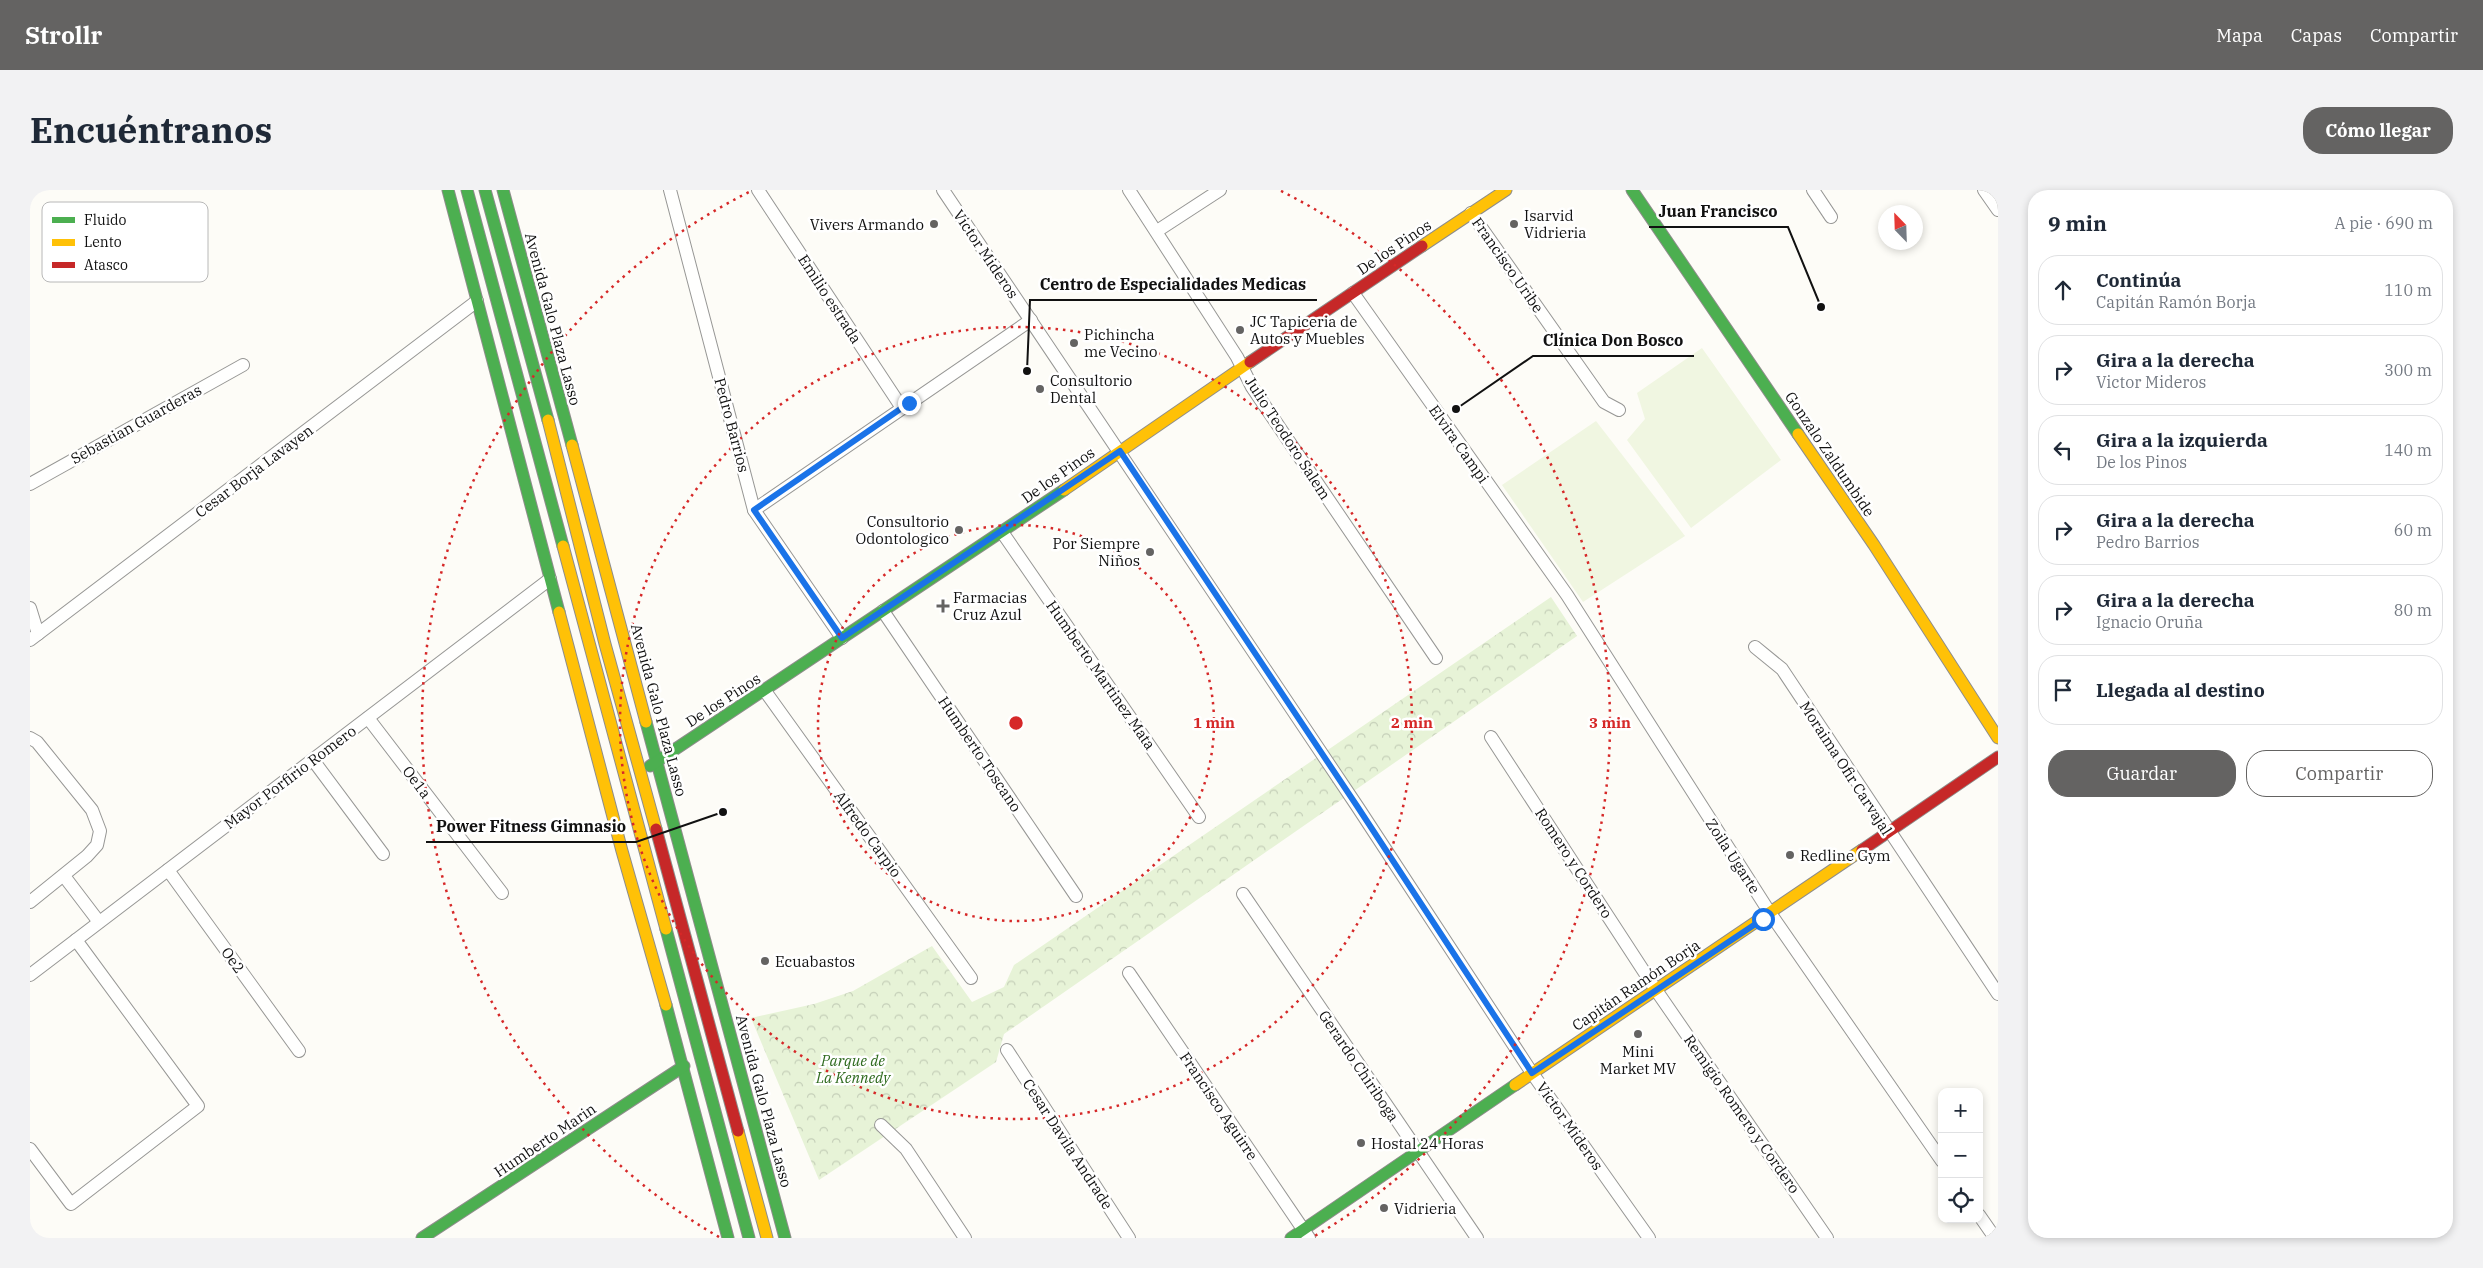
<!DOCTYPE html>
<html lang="es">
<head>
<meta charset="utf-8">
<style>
  body { margin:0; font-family:"IBM Plex Serif",serif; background:#f2f2f3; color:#1f2937 }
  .controls { position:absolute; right:15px; bottom:15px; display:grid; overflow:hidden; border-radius:10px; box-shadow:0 2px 8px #0003 }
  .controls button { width:45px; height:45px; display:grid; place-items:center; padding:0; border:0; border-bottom:1px solid #e0e1e3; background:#fff; color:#1f2937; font:25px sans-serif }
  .compass { position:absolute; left:1848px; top:15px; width:45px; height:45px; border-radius:50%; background:#fff; box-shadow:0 2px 8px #0003; rotate:337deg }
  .stop { position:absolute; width:15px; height:15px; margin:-11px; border:4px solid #1a73e8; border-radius:50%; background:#fff }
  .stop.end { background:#1a73e8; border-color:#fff; box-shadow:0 1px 5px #0008 }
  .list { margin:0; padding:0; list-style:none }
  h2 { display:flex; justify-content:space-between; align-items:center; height:65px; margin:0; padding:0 20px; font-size:21px }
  h2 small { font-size:16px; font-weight:400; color:#747a83 }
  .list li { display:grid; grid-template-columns:32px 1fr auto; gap:15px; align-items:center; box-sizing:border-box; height:70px; margin:0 10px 10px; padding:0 10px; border:1px solid #e0e1e3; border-radius:20px }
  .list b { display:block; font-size:19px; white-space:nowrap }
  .list p { margin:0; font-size:16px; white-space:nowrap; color:#747a83 }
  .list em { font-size:16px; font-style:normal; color:#747a83 }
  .actions { display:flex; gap:10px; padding:15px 20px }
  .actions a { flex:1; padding:11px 0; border:1px solid #646362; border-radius:20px; text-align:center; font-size:18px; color:#646362 }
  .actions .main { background:#646362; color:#fff }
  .icon { flex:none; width:28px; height:28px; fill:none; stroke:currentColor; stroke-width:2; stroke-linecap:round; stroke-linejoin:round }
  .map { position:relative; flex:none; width:1968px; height:1048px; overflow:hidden; border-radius:20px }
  header { display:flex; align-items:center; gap:30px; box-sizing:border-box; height:70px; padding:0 25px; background:#646362; color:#fff }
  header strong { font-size:24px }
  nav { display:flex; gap:28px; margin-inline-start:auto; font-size:18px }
  .intro { display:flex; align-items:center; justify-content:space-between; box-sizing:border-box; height:120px; padding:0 30px }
  h1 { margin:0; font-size:35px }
  .button { padding:12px 22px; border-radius:20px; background:#646362; color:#fff; font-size:18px; font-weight:700 }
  main { display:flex; gap:30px; padding:0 30px }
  aside { flex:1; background:#fff; border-radius:20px; box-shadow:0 2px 8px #0003 }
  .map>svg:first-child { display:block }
</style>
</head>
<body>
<header>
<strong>Strollr</strong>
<nav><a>Mapa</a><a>Capas</a><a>Compartir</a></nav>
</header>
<div class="intro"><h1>Encuéntranos</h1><a class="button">Cómo llegar</a></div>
<main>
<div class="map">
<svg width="1968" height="1048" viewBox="0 0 1968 1048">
  <defs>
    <pattern id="park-crowns" width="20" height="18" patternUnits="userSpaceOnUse" patternTransform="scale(1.25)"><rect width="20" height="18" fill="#e7f3d7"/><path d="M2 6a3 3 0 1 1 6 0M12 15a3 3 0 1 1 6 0" fill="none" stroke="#c5cfb8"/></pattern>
  </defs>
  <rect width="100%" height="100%" fill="#fdfcf7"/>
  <polygon fill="url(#park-crowns)" points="1521,407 1547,446 974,844 966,872 789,990 721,828 784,814 823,801 902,756 942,812 974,797 984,775"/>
  <g fill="#f0f6e1">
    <polygon points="1672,158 1751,270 1661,338 1597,250 1615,229 1607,203"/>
    <polygon points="1566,231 1655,346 1553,412 1472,295"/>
  </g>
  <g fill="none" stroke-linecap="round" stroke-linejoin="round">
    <defs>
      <g id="street">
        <polyline points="640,0 724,320 812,448"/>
        <polyline points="728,0 872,218"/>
        <polyline points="913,0 1327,616 1502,883 1619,1048"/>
        <polyline points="1099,0 1207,167 1222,197 1406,468"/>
        <polyline points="1783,0 1801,27"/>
        <polyline points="1954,0 1968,20"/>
        <polyline points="1441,23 1574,212 1589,220"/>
        <polyline points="1127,41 1190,0"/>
        <polyline points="1323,103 1537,405 1740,723 1912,971"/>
        <polyline points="0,294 213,175"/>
        <polyline points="724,320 1001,130"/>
        <polyline points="972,342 1169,627"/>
        <polyline points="0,418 8,444"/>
        <polyline points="853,421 1046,706"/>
        <polyline points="0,450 447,111"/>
        <polyline points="1725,457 1752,479 1968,804"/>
        <polyline points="735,501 941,788"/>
        <polyline points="338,528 472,703"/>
        <polyline points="1461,547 1626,800 1797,1048"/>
        <polyline points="0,548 7,552 62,620 70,641 67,655 57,666 0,712"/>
        <polyline points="283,570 353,664"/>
        <polyline points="138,680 269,861"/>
        <polyline points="34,686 69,732"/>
        <polyline points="1213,704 1447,1048"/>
        <polyline points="1099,783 1279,1048"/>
        <polyline points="0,785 520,389"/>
        <polyline points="977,860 1099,1048"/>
        <polyline points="851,935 876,959 935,1048"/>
        <polyline points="0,959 41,1014 168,916 46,750"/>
        <polyline points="1949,1025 1965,1048"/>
      </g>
      <g id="fast">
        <polyline points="418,0 529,422"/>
        <polyline points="437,0 533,356"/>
        <polyline points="455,0 518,230"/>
        <polyline points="473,0 542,255"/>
        <polyline points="1602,0 1768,244"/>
        <polyline points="616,532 755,1048"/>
        <polyline points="620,576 1034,300"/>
        <polyline points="636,739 719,1048"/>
        <polyline points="636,815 698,1048"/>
        <polyline points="392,1048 654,876"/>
        <polyline points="1261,1048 1485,895"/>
      </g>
      <g id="slow">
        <polyline points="1392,56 1476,0"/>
        <polyline points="518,230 575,454 626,639"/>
        <polyline points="1768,244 1844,355 1968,548"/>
        <polyline points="542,255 616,532"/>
        <polyline points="1034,300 1220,172"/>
        <polyline points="533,356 636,739"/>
        <polyline points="529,422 592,661 636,815"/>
        <polyline points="1485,895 1832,660"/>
        <polyline points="708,941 737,1048"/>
      </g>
      <g id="jam">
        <polyline points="1220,172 1392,56"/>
        <polyline points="626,639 708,941"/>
        <polyline points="1832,660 1968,567"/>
      </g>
    </defs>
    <use href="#street" stroke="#979795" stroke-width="14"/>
    <use href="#fast" stroke="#8e8d8b" stroke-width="13"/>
    <use href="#slow" stroke="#8e8d8b" stroke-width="13"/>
    <use href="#jam" stroke="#8e8d8b" stroke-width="13"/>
    <use href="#street" stroke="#fffffe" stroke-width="12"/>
    <use href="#fast" stroke="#4caf50" stroke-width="11"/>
    <use href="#slow" stroke="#ffc107" stroke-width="11"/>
    <use href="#jam" stroke="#c62828" stroke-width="11"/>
  </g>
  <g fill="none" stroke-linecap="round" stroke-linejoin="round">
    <polyline stroke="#1a73e8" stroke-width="6" points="879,213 724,320 812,448 1090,261 1327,616 1502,883 1733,729"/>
  </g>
  <g fill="none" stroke="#d62828" stroke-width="2.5" stroke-dasharray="2.5 5">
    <circle cx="986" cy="533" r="198"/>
    <circle cx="986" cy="533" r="396"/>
    <path d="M689 1047A594 594 0 0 1 721 1M1251 1A594 594 0 0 1 1283 1047"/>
  </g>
  <g fill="#646362" stroke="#fff" stroke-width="2">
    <circle cx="904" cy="34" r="5"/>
    <circle cx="1484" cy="34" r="5"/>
    <circle cx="1210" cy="140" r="5"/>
    <circle cx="1044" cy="153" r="5"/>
    <circle cx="1010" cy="199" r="5"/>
    <circle cx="929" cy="340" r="5"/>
    <circle cx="1120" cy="362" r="5"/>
    <path d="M910.5 408.5h5v5h5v5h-5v5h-5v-5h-5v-5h5z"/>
    <circle cx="1760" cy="665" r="5"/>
    <circle cx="735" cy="771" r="5"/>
    <circle cx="1608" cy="844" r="5"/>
    <circle cx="1331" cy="953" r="5"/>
    <circle cx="1354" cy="1018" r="5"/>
  </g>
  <g text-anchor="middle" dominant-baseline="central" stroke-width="5" stroke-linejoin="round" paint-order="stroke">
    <g font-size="15" fill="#111" stroke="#fff" text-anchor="start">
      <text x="1494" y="25">Isarvid<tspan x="1494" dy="17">Vidrieria</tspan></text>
      <text x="894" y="34" text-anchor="end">Vivers Armando</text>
      <text x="1220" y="131">JC Tapiceria de<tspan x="1220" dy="17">Autos y Muebles</tspan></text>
      <text x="1054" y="144">Pichincha<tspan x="1054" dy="17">me Vecino</tspan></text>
      <text x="1020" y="190">Consultorio<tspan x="1020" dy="17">Dental</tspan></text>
      <text x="919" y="331" text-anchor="end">Consultorio<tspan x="919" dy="17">Odontologico</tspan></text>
      <text x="1110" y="353" text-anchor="end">Por Siempre<tspan x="1110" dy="17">Niños</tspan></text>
      <text x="923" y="407">Farmacias<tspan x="923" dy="17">Cruz Azul</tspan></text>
      <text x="1770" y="665">Redline Gym</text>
      <text x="745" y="771">Ecuabastos</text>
      <text x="1608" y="861" text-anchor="middle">Mini<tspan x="1608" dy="17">Market MV</tspan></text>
      <text x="1341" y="953">Hostal 24 Horas</text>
      <text x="1364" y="1018">Vidrieria</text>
    </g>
    <g font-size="15" fill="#111" stroke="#fff">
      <text transform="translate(1364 57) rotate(-34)">De los Pinos</text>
      <text transform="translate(956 64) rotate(56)">Victor Mideros</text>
      <text transform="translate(1478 75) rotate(55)">Francisco Uribe</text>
      <text transform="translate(800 109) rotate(57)">Emilio estrada</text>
      <text transform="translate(523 129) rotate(75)">Avenida Galo Plaza Lasso</text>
      <text transform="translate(106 234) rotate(-29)">Sebastian Guarderas</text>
      <text transform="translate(702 235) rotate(75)">Pedro Barrios</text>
      <text transform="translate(1258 248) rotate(57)">Julio Teodoro Salem</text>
      <text transform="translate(1429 254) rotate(55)">Elvira Campi</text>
      <text transform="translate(1800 264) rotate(56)">Gonzalo Zaldumbide</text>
      <text transform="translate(224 281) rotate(-37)">Cesar Borja Lavayen</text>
      <text transform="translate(1028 285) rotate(-35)">De los Pinos</text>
      <text transform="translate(1071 485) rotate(55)">Humberto Martinez Mata</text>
      <text transform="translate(693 510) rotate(-33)">De los Pinos</text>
      <text transform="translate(629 520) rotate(75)">Avenida Galo Plaza Lasso</text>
      <text transform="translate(950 564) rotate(56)">Humberto Toscano</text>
      <text transform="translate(1816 578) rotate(57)">Moraima Ofir Carvajal</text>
      <text transform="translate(260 587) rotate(-37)">Mayor Porfirio Romero</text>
      <text transform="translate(387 592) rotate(53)">Oe1a</text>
      <text transform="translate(838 644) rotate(54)">Alfredo Carpio</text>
      <text transform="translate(1703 666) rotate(57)">Zoila Ugarte</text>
      <text transform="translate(1544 673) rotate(57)">Romero y Cordero</text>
      <text transform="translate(203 770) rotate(54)">Oe2</text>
      <text transform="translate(1606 795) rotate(-34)">Capitán Ramón Borja</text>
      <text transform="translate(1329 876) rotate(56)">Gerardo Chiriboga</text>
      <text transform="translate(734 911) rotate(75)">Avenida Galo Plaza Lasso</text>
      <text transform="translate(1189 916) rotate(56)">Francisco Aguirre</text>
      <text transform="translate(1712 924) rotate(55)">Remigio Romero y Cordero</text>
      <text transform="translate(1540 936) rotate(55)">Victor Mideros</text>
      <text transform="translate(515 950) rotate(-34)">Humberto Marin</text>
      <text transform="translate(1038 954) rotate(57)">Cesar Davila Andrade</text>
    </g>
    <g font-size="15" font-style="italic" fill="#2f6b1f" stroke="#fff">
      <text x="823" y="870">Parque de<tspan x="823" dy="17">La Kennedy</tspan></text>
    </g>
  </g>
  <rect x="12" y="12" width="166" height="80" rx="8" fill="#fff" stroke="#b8b8b8" stroke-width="1"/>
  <rect x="22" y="27" width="23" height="6" fill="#4caf50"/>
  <rect x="22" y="49" width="23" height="7" fill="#ffc107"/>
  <rect x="22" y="72" width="23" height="6" fill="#c62828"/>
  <g font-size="14" fill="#111">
    <text x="54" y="35">Fluido</text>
    <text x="54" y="57">Lento</text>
    <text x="54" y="80">Atasco</text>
  </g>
  <circle cx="986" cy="533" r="8" fill="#d62828" stroke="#fff" stroke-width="2.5"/>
  <g font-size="15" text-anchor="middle" font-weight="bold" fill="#d62828" stroke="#fff" stroke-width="5" stroke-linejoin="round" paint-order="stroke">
    <text x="1184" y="538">1 min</text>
    <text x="1382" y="538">2 min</text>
    <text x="1580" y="538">3 min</text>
  </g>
  <path fill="none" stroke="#111" stroke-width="2" d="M1791 117L1758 37H1619M997 181L1000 110H1287M1426 219L1503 166H1664M693 622L606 652H396"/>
  <g fill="#111" stroke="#fff" stroke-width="2">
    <circle cx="1791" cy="117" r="5"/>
    <circle cx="997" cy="181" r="5"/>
    <circle cx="1426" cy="219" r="5"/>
    <circle cx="693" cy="622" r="5"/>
  </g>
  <g font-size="16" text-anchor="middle" font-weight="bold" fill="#111" stroke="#fff" stroke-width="5" stroke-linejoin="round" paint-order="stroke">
    <text x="1688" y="27">Juan Francisco</text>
    <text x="1143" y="100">Centro de Especialidades Medicas</text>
    <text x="1583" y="156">Clínica Don Bosco</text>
    <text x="501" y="642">Power Fitness Gimnasio</text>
  </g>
</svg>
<div class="controls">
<button>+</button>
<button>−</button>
<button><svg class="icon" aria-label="locate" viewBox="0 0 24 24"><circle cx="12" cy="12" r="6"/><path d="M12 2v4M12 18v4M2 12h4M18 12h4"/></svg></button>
</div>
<svg class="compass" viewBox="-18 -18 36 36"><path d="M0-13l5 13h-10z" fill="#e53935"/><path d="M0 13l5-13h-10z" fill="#747a83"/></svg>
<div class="stop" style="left:1733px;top:729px"></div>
<div class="stop end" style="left:879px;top:213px"></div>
</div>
<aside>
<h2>9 min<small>A pie · 690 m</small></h2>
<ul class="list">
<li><svg class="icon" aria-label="ahead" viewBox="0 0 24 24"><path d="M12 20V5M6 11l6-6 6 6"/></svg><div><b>Continúa</b><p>Capitán Ramón Borja</p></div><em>110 m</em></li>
<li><svg class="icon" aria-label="right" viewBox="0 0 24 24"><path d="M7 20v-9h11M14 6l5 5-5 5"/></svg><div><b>Gira a la derecha</b><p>Victor Mideros</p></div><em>300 m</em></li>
<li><svg class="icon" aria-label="left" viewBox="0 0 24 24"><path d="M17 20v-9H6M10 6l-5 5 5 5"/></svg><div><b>Gira a la izquierda</b><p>De los Pinos</p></div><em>140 m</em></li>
<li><svg class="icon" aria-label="right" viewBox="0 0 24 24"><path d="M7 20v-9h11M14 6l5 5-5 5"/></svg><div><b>Gira a la derecha</b><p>Pedro Barrios</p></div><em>60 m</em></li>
<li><svg class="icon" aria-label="right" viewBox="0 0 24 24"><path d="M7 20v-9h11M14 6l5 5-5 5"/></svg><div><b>Gira a la derecha</b><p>Ignacio Oruña</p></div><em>80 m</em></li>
<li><svg class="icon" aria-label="arrive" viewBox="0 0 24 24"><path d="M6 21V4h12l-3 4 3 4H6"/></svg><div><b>Llegada al destino</b></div></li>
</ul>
<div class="actions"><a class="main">Guardar</a><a>Compartir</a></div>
</aside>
</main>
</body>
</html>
